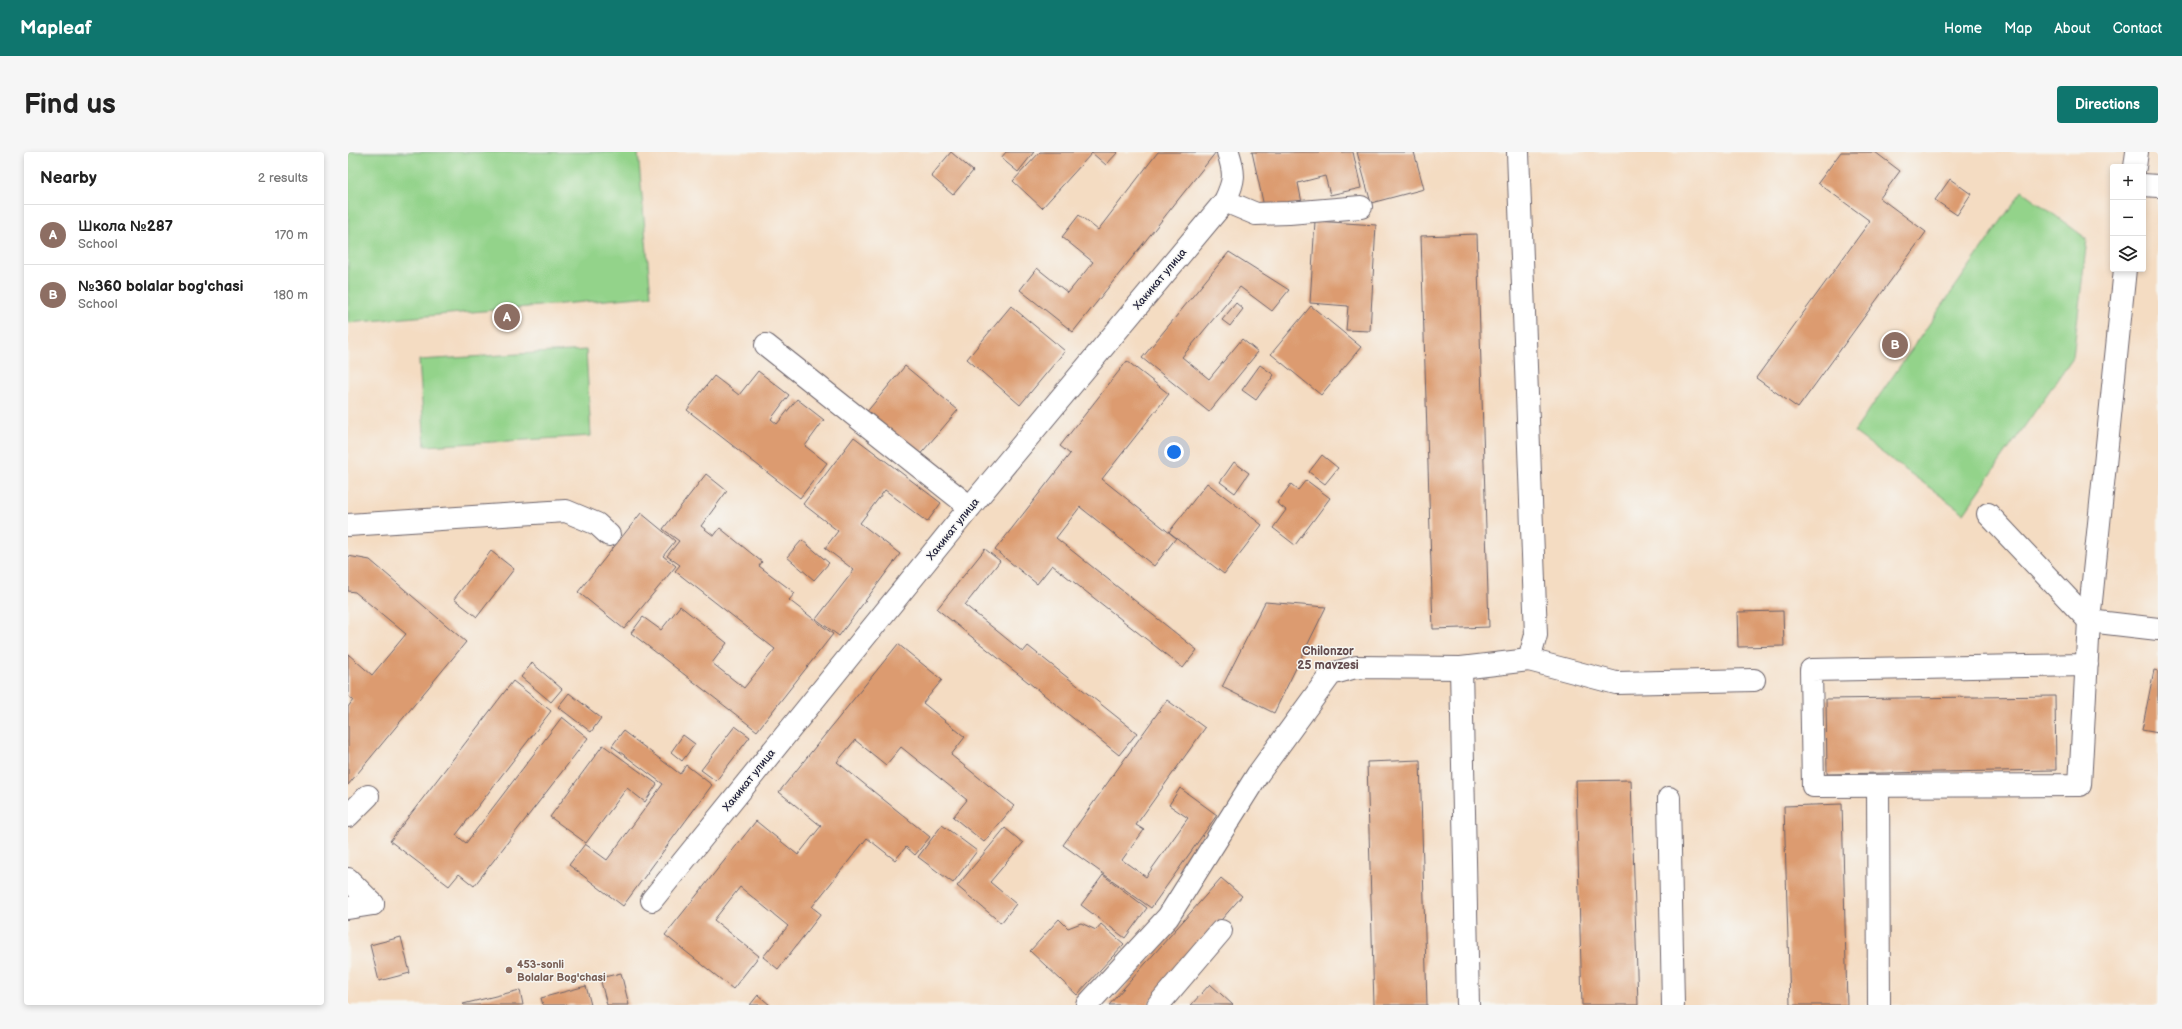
<!DOCTYPE html>
<html lang="en">
<head>
<meta charset="utf-8">
<style>
  body { margin:0; font-family:"Balsamiq Sans",sans-serif; background:#f6f6f6; color:#222 }
  .controls { position:absolute; right:12px; top:12px; display:grid; overflow:hidden; border-radius:4px; box-shadow:0 2px 6px #0003 }
  .controls button { width:36px; height:36px; display:grid; place-items:center; padding:0; border:0; border-bottom:1px solid #e0e0e0; background:#fff; color:#222; font:20px sans-serif }
  .you { position:absolute; left:826px; top:300px; width:14px; height:14px; margin:-10px; border:3px solid #fff; border-radius:50%; background:#1a73e8; box-shadow:0 0 0 6px #1a73e833 }
  .badge { display:grid; place-items:center; width:26px; height:26px; border-radius:50%; background:#0f766e; color:#fff; font-size:13px; font-weight:700 }
  .pin { position:absolute; translate:-50% -50%; border:2px solid #fff; box-shadow:0 1px 4px #0006 }
  .list { margin:0; padding:0; list-style:none }
  h2 { display:flex; justify-content:space-between; align-items:center; height:52px; margin:0; padding:0 16px; font-size:17px }
  h2 small { font-size:13px; font-weight:400; color:#767676 }
  .list li { display:grid; grid-template-columns:26px 1fr auto; gap:12px; align-items:center; box-sizing:border-box; height:60px; padding:0 16px; border-top:1px solid #e0e0e0 }
  .list b { display:block; font-size:15px; white-space:nowrap }
  .list p { margin:0; font-size:13px; white-space:nowrap; color:#767676 }
  .list em { font-size:13px; font-style:normal; color:#767676 }
  .icon { flex:none; width:22px; height:22px; fill:none; stroke:currentColor; stroke-width:2; stroke-linecap:round; stroke-linejoin:round }
  .map { position:relative; flex:none; width:1810px; height:853px; overflow:hidden; border-radius:4px }
  header { display:flex; align-items:center; gap:24px; box-sizing:border-box; height:56px; padding:0 20px; background:#0f766e; color:#fff }
  header strong { font-size:19px }
  nav { display:flex; gap:22px; margin-inline-start:auto; font-size:14px }
  .intro { display:flex; align-items:center; justify-content:space-between; box-sizing:border-box; height:96px; padding:0 24px }
  h1 { margin:0; font-size:28px }
  .button { padding:10px 18px; border-radius:4px; background:#0f766e; color:#fff; font-size:14px; font-weight:700 }
  main { display:flex; gap:24px; padding:0 24px }
  aside { flex:1; background:#fff; border-radius:4px; box-shadow:0 2px 6px #0003 }
  .map>svg:first-child { display:block }
</style>
</head>
<body>
<header>
<strong>Mapleaf</strong>
<nav><a>Home</a><a>Map</a><a>About</a><a>Contact</a></nav>
</header>
<div class="intro"><h1>Find us</h1><a class="button">Directions</a></div>
<main>
<aside>
<h2>Nearby<small>2 results</small></h2>
<ul class="list">
<li><span class="badge" style="background:#8d6e63">A</span><div><b>Школа №287</b><p>School</p></div><em>170 m</em></li>
<li><span class="badge" style="background:#8d6e63">B</span><div><b>№360 bolalar bog'chasi</b><p>School</p></div><em>180 m</em></li>
</ul>
</aside>
<div class="map">
<svg width="1810" height="853" viewBox="0 0 1810 853">
  <rect width="100%" height="100%" fill="#f6f6f2"/>
  <filter id="ink" filterUnits="userSpaceOnUse"><feTurbulence type="fractalNoise" baseFrequency=".025" numOctaves="2"/><feDisplacementMap in="SourceGraphic" scale="8" xChannelSelector="R" yChannelSelector="G"/><feConvolveMatrix kernelMatrix="1 2 1 2 8 2 1 2 1" color-interpolation-filters="sRGB"/></filter>
  <filter id="wash" filterUnits="userSpaceOnUse"><feTurbulence type="fractalNoise" baseFrequency=".012" numOctaves="4" result="noise"/><feDisplacementMap in="SourceGraphic" scale="16" xChannelSelector="R" yChannelSelector="G"/><feGaussianBlur stdDeviation="0.9" result="paint"/><feColorMatrix in="noise" values="0 0 0 0 0 0 0 0 0 0 0 0 0 0 0 0 0 1.4 0 .05"/><feComposite in="paint" operator="in"/></filter>
  <g filter="url(#wash)">
    <rect width="100%" height="100%" fill="#f4dcc2"/>
    <g fill="#93d38a" stroke="#5a7a62">
      <polygon points="0,0 290,0 303,144 0,171"/>
      <polygon points="1674,39 1739,87 1725,205 1616,361 1506,280"/>
      <polygon points="238,198 243,284 77,294 71,208"/>
    </g>
    <g id="blocks">
      <g fill="#dc9b70">
        <polygon points="603,0 625,19 605,43 583,24"/>
        <polygon points="658,0 686,0 670,20 653,6"/>
        <polygon points="692,0 770,0 758,13 744,1 694,56 665,29"/>
        <polygon points="810,0 868,0 725,180 672,138 689,116 720,141 745,110 714,85 731,63 750,78"/>
        <polygon points="904,0 1005,0 1013,36 982,43 977,24 950,31 954,51 917,59"/>
        <polygon points="1009,0 1066,0 1076,37 1023,51"/>
        <polygon points="1493,0 1527,0 1552,19 1532,46 1578,80 1450,256 1408,226 1522,69 1470,31"/>
        <polygon points="1602,27 1623,42 1609,63 1587,48"/>
        <polygon points="967,69 1028,73 1022,179 998,178 1000,154 962,151"/>
        <polygon points="1129,82 1141,475 1085,477 1073,84"/>
        <polygon points="881,100 941,138 924,159 892,135 834,205 861,227 894,187 910,200 861,260 794,206"/>
        <polygon points="888,151 895,157 882,174 874,168"/>
        <polygon points="663,154 717,199 672,253 619,207"/>
        <polygon points="963,154 1013,195 973,243 923,202"/>
        <polygon points="779,209 821,242 754,327 828,386 806,414 732,355 708,386 849,498 835,516 704,413 689,432 647,398 722,302 712,294"/>
        <polygon points="912,213 926,223 908,248 894,238"/>
        <polygon points="557,214 610,258 570,305 517,262"/>
        <polygon points="410,219 441,243 423,267 429,272 449,247 476,268 457,294 479,311 452,346 339,258 366,224 391,243"/>
        <polygon points="506,285 593,351 579,370 537,338 512,371 552,402 491,484 468,467 506,418 477,396 490,379 455,352"/>
        <polygon points="974,303 990,316 977,332 961,320"/>
        <polygon points="886,310 901,321 887,341 872,330"/>
        <polygon points="358,322 379,339 353,374 366,384 372,376 414,410 411,414 447,441 441,448 485,482 409,579 283,481 295,465 313,478 332,454 379,491 364,511 396,536 427,497 327,419 332,413 319,404 331,389 315,377"/>
        <polygon points="958,328 982,346 947,393 925,376 938,358 929,351 943,332 950,338"/>
        <polygon points="859,331 914,373 876,422 821,380"/>
        <polygon points="293,361 327,389 315,404 328,414 276,477 230,440"/>
        <polygon points="454,388 481,411 466,428 439,405"/>
        <polygon points="637,397 652,409 617,453 675,500 680,494 789,581 771,603 589,457"/>
        <polygon points="143,399 166,417 129,465 106,447"/>
        <polygon points="0,404 22,408 118,490 0,633 0,555 5,548 0,544 0,502 24,523 58,482 7,440 0,439"/>
        <polygon points="917,450 978,455 926,561 874,535"/>
        <polygon points="1435,459 1436,494 1390,495 1389,460"/>
        <polygon points="550,492 594,528 575,551 617,585 603,603 666,654 636,690 605,665 619,648 553,595 538,613 507,588 489,610 582,685 567,703 558,695 547,708 519,686 464,755 473,762 430,817 415,805 440,774 392,735 366,768 411,804 385,837 317,783 408,669 450,703 473,674 431,640"/>
        <polygon points="184,511 214,537 203,550 173,525"/>
        <polygon points="1806,518 1810,519 1810,581 1794,578"/>
        <polygon points="165,529 203,559 108,683 118,691 214,565 240,586 126,734 111,722 101,734 42,689"/>
        <polygon points="221,541 253,566 243,580 210,555"/>
        <polygon points="1707,544 1708,618 1479,622 1478,547"/>
        <polygon points="819,548 857,576 788,673 796,678 774,708 798,725 840,666 821,653 832,636 869,663 803,756 715,693"/>
        <polygon points="387,574 402,585 368,629 353,618"/>
        <polygon points="275,579 332,622 338,613 364,633 275,754 221,713 237,692 259,708 315,632 264,594"/>
        <polygon points="335,583 347,592 334,609 323,600"/>
        <polygon points="255,593 309,632 297,650 279,636 238,691 202,665"/>
        <polygon points="1072,608 1079,853 1026,853 1019,610"/>
        <polygon points="1283,628 1290,853 1234,853 1228,629"/>
        <polygon points="1494,652 1499,853 1442,853 1436,654"/>
        <polygon points="594,673 629,699 605,731 570,705"/>
        <polygon points="657,676 675,691 642,730 668,752 653,771 609,734"/>
        <polygon points="755,723 799,756 777,786 733,753"/>
        <polygon points="873,726 894,744 799,853 761,853"/>
        <polygon points="711,767 720,776 733,771 748,778 753,772 776,792 729,843 682,799"/>
        <polygon points="53,785 62,821 31,829 22,793"/>
        <polygon points="273,821 281,853 259,853 252,826"/>
        <polygon points="862,832 885,853 843,853"/>
        <polygon points="238,834 243,853 195,853 193,846"/>
        <polygon points="172,838 175,853 116,853 115,852"/>
        <polygon points="410,843 422,853 402,853"/>
      </g>
    </g>
  </g>
  <g filter="url(#ink)">
    <use href="#blocks" fill-opacity="0" stroke="#6c636a" stroke-width="1"/>
    <g fill="none" stroke-linecap="round" stroke-linejoin="round">
      <defs>
        <g id="minor">
          <polyline points="1787,15 1789,0"/>
          <polyline points="1795,33 1810,34"/>
          <polyline points="877,49 908,62 941,61 1013,55"/>
          <polyline points="418,193 622,355"/>
          <polyline points="1640,362 1741,469 1810,477"/>
          <polyline points="0,373 218,359 249,372 261,383"/>
          <polyline points="1181,508 1268,531 1406,528"/>
          <polyline points="1739,513 1463,518 1465,634 1732,633 1741,469 1777,117"/>
          <polyline points="1113,516 1120,853"/>
          <polyline points="1530,634 1531,853"/>
          <polyline points="1321,646 1325,853"/>
          <polyline points="0,664 20,644"/>
          <polyline points="0,727 25,752"/>
          <path d="M 304,748 L 622,355 L 877,49 C 887,28 887,22 880,0"/>
          <polyline points="0,756 25,752"/>
          <polyline points="739,853 820,765 910,622 983,522 1008,515 1113,516 1181,508 1188,483 1170,0"/>
          <polyline points="810,853 873,779"/>
        </g>
      </defs>
      <use href="#minor" stroke="#6c636a" stroke-width="24"/>
      <use href="#minor" stroke="#fff" stroke-width="22"/>
    </g>
  </g>
  <circle fill="#8d6e63" stroke="#f6f6f2" stroke-width="1.5" cx="161" cy="818" r="4"/>
  <g text-anchor="middle" dominant-baseline="central" stroke-width="3" stroke-linejoin="round" paint-order="stroke">
    <g font-size="11" fill="#22223b" stroke="#f6f6f2">
      <text transform="translate(812 127) rotate(-50)">Хакикат улица</text>
      <text transform="translate(605 377) rotate(-51)">Хакикат улица</text>
      <text transform="translate(401 628) rotate(-51)">Хакикат улица</text>
    </g>
    <g font-size="11" font-weight="bold" fill="#785e54" stroke="#f6f6f2" text-anchor="start">
      <text x="169" y="812">453-sonli<tspan x="169" dy="13">Bolalar Bog'chasi</tspan></text>
    </g>
    <g font-size="12" font-weight="bold" fill="#634c4e" stroke="#f6f6f2">
      <text x="980" y="499">Chilonzor<tspan x="980" dy="14">25 mavzesi</tspan></text>
    </g>
  </g>
</svg>
<div class="controls">
<button>+</button>
<button>−</button>
<button><svg class="icon" aria-label="layers" viewBox="0 0 24 24"><path d="M12 4l9 5-9 5-9-5zM3 14l9 5 9-5"/></svg></button>
</div>
<div class="you"></div>
<div class="pin badge" style="left:159px;top:165px;background:#8d6e63">A</div>
<div class="pin badge" style="left:1547px;top:193px;background:#8d6e63">B</div>
</div>
</main>
</body>
</html>
